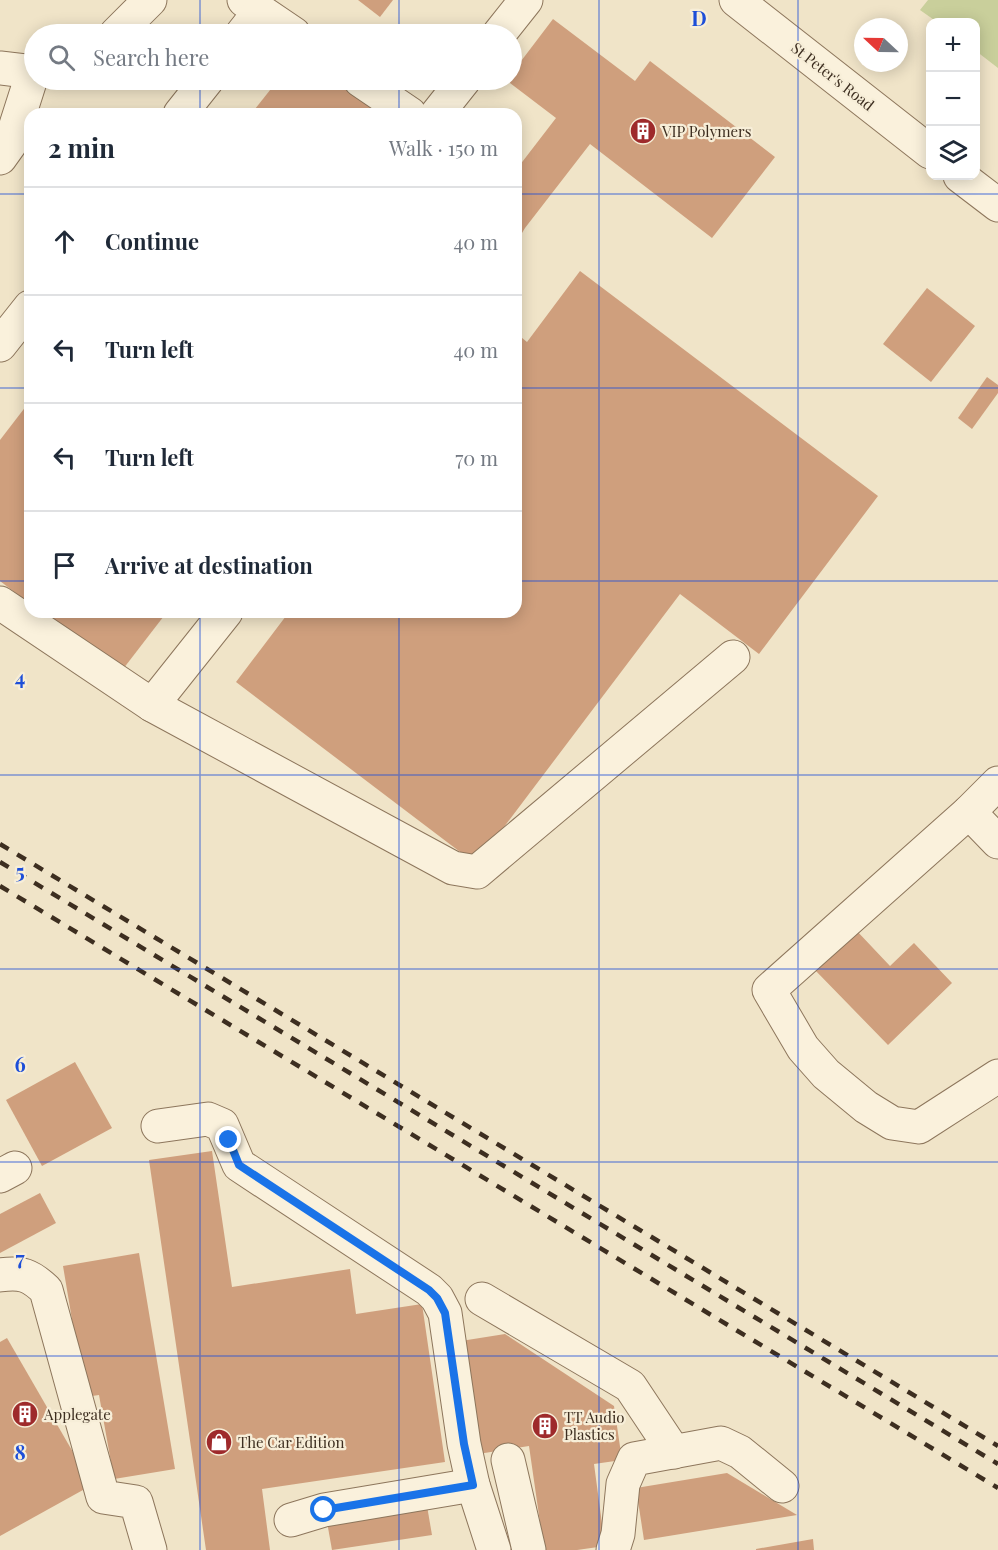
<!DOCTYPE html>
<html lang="en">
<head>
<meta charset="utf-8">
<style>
  body { margin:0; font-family:"Playfair Display",serif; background:#f2f2f3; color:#1f2937 }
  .controls { position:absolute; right:18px; top:18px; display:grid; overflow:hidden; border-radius:12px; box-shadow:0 3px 15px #0003 }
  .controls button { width:54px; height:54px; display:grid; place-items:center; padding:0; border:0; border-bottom:2px solid #e0e1e3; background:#fff; color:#1f2937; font:30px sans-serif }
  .compass { position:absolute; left:854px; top:18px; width:54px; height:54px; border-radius:50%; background:#fff; box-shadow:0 3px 15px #0003; rotate:292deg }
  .stop { position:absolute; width:18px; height:18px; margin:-14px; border:4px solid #1a73e8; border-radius:50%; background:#fff }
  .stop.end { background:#1a73e8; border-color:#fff; box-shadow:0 2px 6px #0008 }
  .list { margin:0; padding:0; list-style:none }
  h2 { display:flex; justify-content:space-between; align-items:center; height:78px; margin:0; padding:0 24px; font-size:26px }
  h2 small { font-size:20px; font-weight:400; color:#747a83 }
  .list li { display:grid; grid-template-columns:39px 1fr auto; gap:18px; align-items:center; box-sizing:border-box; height:108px; padding:0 24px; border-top:2px solid #e0e1e3 }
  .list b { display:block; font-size:22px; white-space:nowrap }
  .list em { font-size:20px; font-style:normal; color:#747a83 }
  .icon { flex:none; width:33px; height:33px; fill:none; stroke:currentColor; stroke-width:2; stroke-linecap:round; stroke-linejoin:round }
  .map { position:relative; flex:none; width:998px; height:1550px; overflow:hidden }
  .search { position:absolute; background:#fff; box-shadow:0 3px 15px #0003; left:24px; top:24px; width:498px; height:66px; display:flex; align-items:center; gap:15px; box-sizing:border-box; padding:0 21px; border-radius:33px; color:#747a83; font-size:22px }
  .panel { position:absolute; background:#fff; box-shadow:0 3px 15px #0003; left:24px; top:108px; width:498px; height:510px; border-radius:18px }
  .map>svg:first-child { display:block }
</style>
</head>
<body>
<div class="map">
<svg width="998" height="1550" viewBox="0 0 998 1550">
  <rect width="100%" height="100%" fill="#f0e4c8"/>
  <polygon fill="#c9cf9b" points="928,0 998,0 998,68 976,51 976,22 937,22 920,10"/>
  <g fill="#cf9f7d">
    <polygon points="358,0 393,0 380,17"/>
    <polygon points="553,19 635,81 650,61 775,157 712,238 590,144 525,228 516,243 516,170 556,118 506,80 512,80 512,73"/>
    <polygon points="278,80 335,80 379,114 251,114"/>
    <polygon points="580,271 878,496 759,654 680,594 476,864 236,682 289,612 516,612 516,333 527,342"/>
    <polygon points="927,288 975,326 931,382 883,344"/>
    <polygon points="987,377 998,385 998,393 972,429 958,418"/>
    <polygon points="30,401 30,604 0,581 0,440"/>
    <polygon points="40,612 167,612 120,673"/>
    <polygon points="855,929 890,966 914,943 952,983 888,1045 814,969"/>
    <polygon points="75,1062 112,1128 42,1166 6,1100"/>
    <polygon points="212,1151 232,1287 350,1269 356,1314 422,1304 445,1462 262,1489 270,1550 206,1550 149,1160"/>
    <polygon points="40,1193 56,1223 0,1253 0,1214"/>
    <polygon points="139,1253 175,1469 114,1479 99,1395 85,1397 63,1266"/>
    <polygon points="505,1334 614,1406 622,1460 594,1464 605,1546 577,1550 544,1550 529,1446 478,1454 461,1341"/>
    <polygon points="7,1338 92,1485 0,1536 0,1342"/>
    <polygon points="727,1473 797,1515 644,1540 636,1488"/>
    <polygon points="427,1506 432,1535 332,1550 327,1522"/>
    <polygon points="813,1539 814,1550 756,1550 756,1549"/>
  </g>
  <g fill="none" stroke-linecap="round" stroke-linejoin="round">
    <defs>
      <g id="minor">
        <polyline points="244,0 294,34"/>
        <polyline points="736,0 930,152"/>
        <polyline points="116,34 150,0"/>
        <polyline points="242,34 260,11"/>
        <polyline points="499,34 526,0"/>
        <polyline points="0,68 34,72"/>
        <polyline points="360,80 410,114"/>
        <polyline points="180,114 207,80"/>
        <polyline points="437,114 464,80"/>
        <polyline points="0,158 10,144 33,72"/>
        <polyline points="960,176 998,205"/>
        <polyline points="0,345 30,307"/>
        <polyline points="0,603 152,705 226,612"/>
        <polyline points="152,705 453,868 477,872 733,657"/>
        <polyline points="998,783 969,812 769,990 803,1048 826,1074 866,1107 892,1123 919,1127 998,1076"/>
        <polyline points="969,812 998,842"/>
        <polyline points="158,1126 208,1119 222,1125 239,1165 429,1290 437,1298 445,1313 464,1444 473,1485 494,1550"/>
        <polyline points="0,1176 15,1168"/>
        <path d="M 0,1275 C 22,1272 30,1275 46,1290 L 103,1497 L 136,1502 L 150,1550"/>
        <polyline points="482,1299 630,1386 674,1452"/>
        <polyline points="508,1460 529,1550"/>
        <polyline points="291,1520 324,1510 473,1485"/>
        <polyline points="613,1550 618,1534 623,1484 634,1459 721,1443 740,1452 782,1486"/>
      </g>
    </defs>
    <use href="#minor" stroke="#8d765c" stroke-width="35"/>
    <use href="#minor" stroke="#faf1dc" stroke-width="33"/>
    <g stroke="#3d2e20" stroke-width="4.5" stroke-dasharray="10 10" stroke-linecap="butt">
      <polyline points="0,844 998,1446"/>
      <polyline points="0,862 998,1464"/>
      <polyline points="0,886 998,1488"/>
    </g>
  </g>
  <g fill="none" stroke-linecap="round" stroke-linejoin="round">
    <polyline stroke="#1a73e8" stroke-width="8" points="229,1140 239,1165 429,1290 437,1298 445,1313 464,1444 473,1485 324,1510"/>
  </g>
  <path fill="none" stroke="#1d4ed8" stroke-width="1.5" stroke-opacity="0.55" d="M 200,0 L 200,34M 399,0 L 399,34M 599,0 L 599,1550M 798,0 L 798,1550M 200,80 L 200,114M 399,80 L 399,114M 0,194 L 30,194M 516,194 L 998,194M 0,388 L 30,388M 516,388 L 998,388M 0,581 L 30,581M 516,581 L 998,581M 200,612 L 200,1550M 399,612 L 399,1550M 0,775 L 998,775M 0,969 L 998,969M 0,1162 L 998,1162M 0,1356 L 998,1356"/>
  <defs>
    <symbol id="building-disc" viewBox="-11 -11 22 22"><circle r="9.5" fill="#9e2a2b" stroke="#f7eed8"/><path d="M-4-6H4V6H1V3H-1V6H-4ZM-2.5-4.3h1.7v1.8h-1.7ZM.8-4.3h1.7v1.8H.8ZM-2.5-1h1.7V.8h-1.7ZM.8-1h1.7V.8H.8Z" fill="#fff"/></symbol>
    <symbol id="shop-disc" viewBox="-11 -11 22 22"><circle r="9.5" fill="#9e2a2b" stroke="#f7eed8"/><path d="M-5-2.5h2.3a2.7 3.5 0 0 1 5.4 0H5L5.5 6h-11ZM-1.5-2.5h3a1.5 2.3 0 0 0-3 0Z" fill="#fff"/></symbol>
  </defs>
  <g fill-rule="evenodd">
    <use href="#building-disc" x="628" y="116" width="30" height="30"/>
    <use href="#building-disc" x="10" y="1399" width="30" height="30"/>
    <use href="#building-disc" x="530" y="1411" width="30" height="30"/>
    <use href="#shop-disc" x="204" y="1427" width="30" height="30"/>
  </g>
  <g text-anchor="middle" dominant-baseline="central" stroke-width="4.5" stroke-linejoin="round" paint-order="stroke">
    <g font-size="15" fill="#3d2e20" stroke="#f7eed8">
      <text transform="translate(833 76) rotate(38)">St Peter's Road</text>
    </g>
    <g font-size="15" fill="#3d2e20" stroke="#f7eed8" text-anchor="start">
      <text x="662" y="131">VIP Polymers</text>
      <text x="44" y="1414">Applegate</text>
      <text x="564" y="1417">TT Audio<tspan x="564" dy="17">Plastics</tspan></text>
      <text x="238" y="1442">The Car Edition</text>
    </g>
  </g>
  <g font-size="20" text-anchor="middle" font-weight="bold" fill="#1d4ed8" stroke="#f7eed8" stroke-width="4.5" stroke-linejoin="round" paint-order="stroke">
    <text x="699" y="26">D</text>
    <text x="20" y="685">4</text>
    <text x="20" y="879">5</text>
    <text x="20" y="1072">6</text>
    <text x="20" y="1266">7</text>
    <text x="20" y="1460">8</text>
  </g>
</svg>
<div class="controls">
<button>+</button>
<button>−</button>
<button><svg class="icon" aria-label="layers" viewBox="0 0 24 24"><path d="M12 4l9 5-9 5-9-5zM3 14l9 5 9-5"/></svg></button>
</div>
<svg class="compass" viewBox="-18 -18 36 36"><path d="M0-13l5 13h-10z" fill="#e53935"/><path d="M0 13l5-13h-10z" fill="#747a83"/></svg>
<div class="stop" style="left:324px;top:1510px"></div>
<div class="stop end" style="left:229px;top:1140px"></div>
<div class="search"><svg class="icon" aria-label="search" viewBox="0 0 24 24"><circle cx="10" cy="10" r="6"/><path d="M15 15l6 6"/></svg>Search here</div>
<section class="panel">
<h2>2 min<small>Walk · 150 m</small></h2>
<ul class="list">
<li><svg class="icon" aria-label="ahead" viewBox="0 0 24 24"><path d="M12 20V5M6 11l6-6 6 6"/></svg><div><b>Continue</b></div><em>40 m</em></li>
<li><svg class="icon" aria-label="left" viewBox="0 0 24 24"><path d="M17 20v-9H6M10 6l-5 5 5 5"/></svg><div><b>Turn left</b></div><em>40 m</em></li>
<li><svg class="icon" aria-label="left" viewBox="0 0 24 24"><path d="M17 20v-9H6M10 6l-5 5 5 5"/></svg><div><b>Turn left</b></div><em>70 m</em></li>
<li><svg class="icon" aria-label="arrive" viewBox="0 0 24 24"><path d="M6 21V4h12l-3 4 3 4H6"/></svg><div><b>Arrive at destination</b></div></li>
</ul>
</section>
</div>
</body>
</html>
